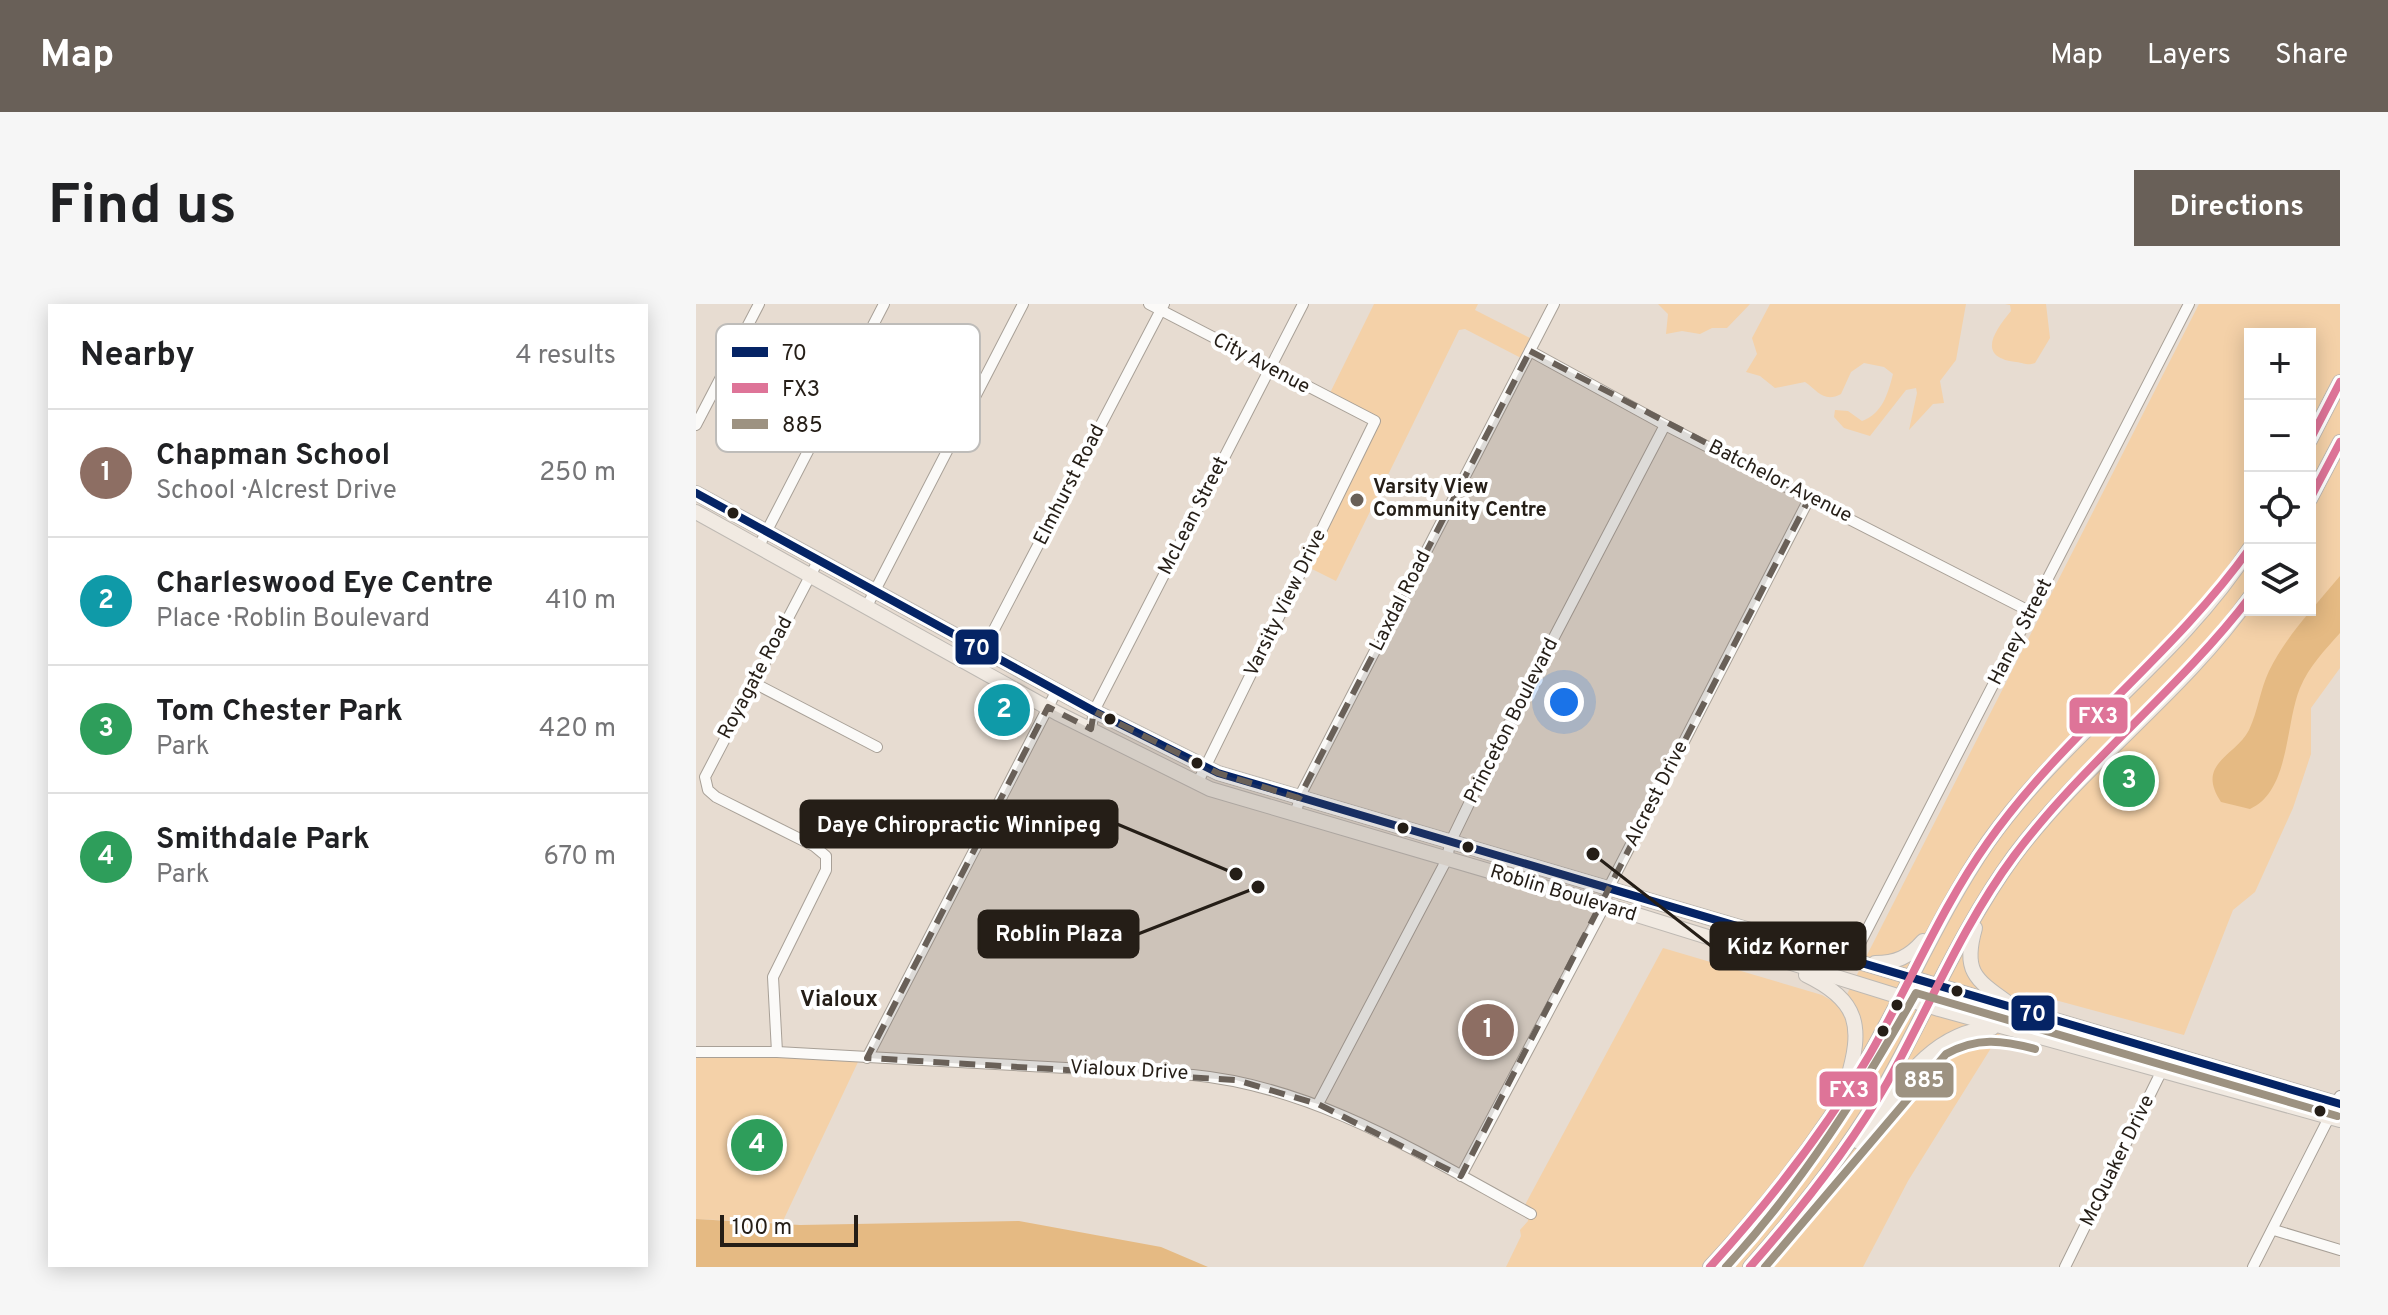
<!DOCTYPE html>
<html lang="en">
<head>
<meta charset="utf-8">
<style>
  body { margin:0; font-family:Overpass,sans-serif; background:#f6f6f6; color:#202124 }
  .controls { position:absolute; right:24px; top:24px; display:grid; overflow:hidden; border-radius:0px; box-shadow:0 4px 20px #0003 }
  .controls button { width:72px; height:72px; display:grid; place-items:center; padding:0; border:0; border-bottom:2px solid #e0e0e0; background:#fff; color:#202124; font:40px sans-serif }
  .scale { position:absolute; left:24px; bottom:20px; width:138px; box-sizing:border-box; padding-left:8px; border:4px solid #251e17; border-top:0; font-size:22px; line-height:28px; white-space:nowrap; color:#251e17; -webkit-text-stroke:6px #fff; paint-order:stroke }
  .you { position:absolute; left:868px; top:398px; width:28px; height:28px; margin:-20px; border:6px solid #fff; border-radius:50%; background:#1a73e8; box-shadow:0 0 0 12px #1a73e833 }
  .badge { display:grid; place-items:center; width:52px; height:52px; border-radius:50%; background:#696058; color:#fff; font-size:26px; font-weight:700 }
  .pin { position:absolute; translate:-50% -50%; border:4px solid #fff; box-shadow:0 2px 8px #0006 }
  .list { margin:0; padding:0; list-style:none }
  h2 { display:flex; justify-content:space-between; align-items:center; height:104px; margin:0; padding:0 32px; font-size:34px }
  h2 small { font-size:26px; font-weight:400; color:#757577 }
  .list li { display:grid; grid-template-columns:52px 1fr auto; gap:24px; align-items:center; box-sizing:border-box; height:128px; padding:0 32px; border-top:2px solid #e0e0e0 }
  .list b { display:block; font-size:30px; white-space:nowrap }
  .list p { margin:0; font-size:26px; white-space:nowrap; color:#757577 }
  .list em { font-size:26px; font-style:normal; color:#757577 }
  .icon { flex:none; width:44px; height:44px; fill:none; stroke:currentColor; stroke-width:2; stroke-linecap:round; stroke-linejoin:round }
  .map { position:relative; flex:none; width:1644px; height:963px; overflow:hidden; border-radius:0px }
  header { display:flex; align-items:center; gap:48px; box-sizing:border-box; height:112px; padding:0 40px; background:#696058; color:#fff }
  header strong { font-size:38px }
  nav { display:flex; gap:44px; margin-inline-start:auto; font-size:28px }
  .intro { display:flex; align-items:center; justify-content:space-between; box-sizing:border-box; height:192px; padding:0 48px }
  h1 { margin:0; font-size:56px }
  .button { padding:20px 36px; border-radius:0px; background:#696058; color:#fff; font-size:28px; font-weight:700 }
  main { display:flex; gap:48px; padding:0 48px }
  aside { flex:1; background:#fff; border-radius:0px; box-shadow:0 4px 20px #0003 }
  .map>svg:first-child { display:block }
</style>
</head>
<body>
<header>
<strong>Map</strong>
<nav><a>Map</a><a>Layers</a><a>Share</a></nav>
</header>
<div class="intro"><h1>Find us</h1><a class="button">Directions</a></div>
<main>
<aside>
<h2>Nearby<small>4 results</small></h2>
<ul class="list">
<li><span class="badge" style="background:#8d6e63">1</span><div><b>Chapman School</b><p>School · Alcrest Drive</p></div><em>250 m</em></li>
<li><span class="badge" style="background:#0f9aa8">2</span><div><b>Charleswood Eye Centre</b><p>Place · Roblin Boulevard</p></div><em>410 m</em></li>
<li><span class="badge" style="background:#2e9e5b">3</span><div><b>Tom Chester Park</b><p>Park</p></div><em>420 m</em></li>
<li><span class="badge" style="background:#2e9e5b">4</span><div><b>Smithdale Park</b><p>Park</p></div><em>670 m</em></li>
</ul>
</aside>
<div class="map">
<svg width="1644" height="963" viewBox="0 0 1644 963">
  <rect width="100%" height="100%" fill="#e7dcd1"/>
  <g fill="#f4d1a8" fill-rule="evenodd">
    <polygon points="678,0 782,0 779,6 836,35 825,54 769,25 763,26 640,277 612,263 682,116 633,91"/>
    <polygon points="962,0 1054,0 1031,24 1016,24 1004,30 986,27 970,30 972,10"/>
    <path d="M 1074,0 L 1270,0 L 1260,56 L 1244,77 L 1248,99 L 1237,100 L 1213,126 L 1221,89 L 1220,84 L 1210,86 L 1174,132 L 1148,124 L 1138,113 L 1139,106 L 1152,107 L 1166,117 C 1186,110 1192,90 1197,70 L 1188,63 L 1168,59 L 1155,68 L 1145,90 C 1128,99 1122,87 1109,78 L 1079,84 L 1064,72 L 1050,68 L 1061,50 L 1056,34 Z"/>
    <path d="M 1309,0 L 1350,0 L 1354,34 L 1339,59 C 1331,62 1329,59 1320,58 C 1281,53 1297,29 1315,7 L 1314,1 Z"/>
    <path d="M 1503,0 L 1644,0 L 1644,364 L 1615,404 L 1615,450 L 1597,504 L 1559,588 L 1537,606 L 1488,731 L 1330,688 L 1212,877 L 1167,963 L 810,963 L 825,932 L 824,926 L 832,917 L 830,899 L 967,644 L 1126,691 L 1145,702 ZM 1554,30 L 1614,30 L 1614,306 L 1554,306 Z"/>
    <polygon points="20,750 162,758 86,919 0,915 0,754"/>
  </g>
  <g fill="#e5ba83">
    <path d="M 1644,272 L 1644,329 C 1629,346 1613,362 1604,384 C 1589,420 1594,487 1554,505 L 1525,498 C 1499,459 1540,452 1553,426 C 1562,407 1564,386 1573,367 C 1590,332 1620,301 1644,272 Z"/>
    <polygon points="0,915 104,921 323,917 465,943 512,963 0,963"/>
  </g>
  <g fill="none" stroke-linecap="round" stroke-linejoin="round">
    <defs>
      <g id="minor">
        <polyline points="453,0 679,117 501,480"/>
        <polyline points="834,47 969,121 1335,308"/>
        <polyline points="0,121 63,0"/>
        <polyline points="63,242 188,0"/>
        <polyline points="171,302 327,0"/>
        <polyline points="279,362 468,0"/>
        <polyline points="58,379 181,443"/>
        <polyline points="395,425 398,407 607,0"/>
        <polyline points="599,510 606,488 858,0"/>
        <polyline points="1156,655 1493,0"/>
        <path d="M 0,748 L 81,748 L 497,771 C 621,783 728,852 835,910"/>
        <polyline points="81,748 77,673 130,566 130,552 118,542 20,493 12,486 9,473 123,255"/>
        <polyline points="171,754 361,386"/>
        <polyline points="622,800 751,555 754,539 796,452 969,121"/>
        <polyline points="765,872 909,601 912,585 1114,193"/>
        <polyline points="1578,926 1644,946"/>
        <polyline points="1369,963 1474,750"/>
        <polyline points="1557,963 1644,792"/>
      </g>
      <g id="major">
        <polyline points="1614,136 1644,78"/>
        <polyline points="0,189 398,407 522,469 1644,800"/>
        <polyline points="1614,195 1644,138"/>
        <polyline points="0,208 361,409 514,485 909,601 1243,705 1644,816"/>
        <path d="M 1279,624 C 1267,666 1278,675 1311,698"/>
        <path d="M 1179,659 C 1200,659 1213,653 1227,637"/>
        <path d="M 1110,671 C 1164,697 1167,723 1151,777"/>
        <path d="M 1163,838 C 1199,791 1230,728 1296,724"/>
        <path d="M 1014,963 C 1075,898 1129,827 1174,750 C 1214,680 1246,605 1292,538 C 1368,430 1482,356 1554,244"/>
        <path d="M 1054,963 C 1105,906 1153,845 1191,778 C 1233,703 1267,622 1318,552 C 1388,458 1487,389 1554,293"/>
      </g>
    </defs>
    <use href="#minor" stroke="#a8a097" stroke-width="12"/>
    <use href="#major" stroke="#beb9b3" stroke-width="16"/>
    <use href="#minor" stroke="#fbfaf8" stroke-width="10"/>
    <use href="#major" stroke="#f1eae2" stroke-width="14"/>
    <defs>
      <polyline id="bus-1" points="0,189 398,407 522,469 1644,800"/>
      <g id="bus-2">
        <polyline points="1614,136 1644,78"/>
        <polyline points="1614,195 1644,138"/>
        <path d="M 1014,963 C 1074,897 1129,827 1174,750 C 1214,680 1245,604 1292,538 C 1368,430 1477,352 1554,244"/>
        <path d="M 1054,963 C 1105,905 1153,845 1191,779 C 1233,704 1266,622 1318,552 C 1388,458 1483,386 1554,293"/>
      </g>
      <g id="bus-3">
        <path d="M 1030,963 C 1106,880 1165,787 1220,689 L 1641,812"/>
        <path d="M 1069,963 L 1250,750 C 1281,733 1306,736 1339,745"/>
      </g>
    </defs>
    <use href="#bus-1" stroke="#fff" stroke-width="14"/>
    <use href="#bus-2" stroke="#fff" stroke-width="14"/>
    <use href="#bus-3" stroke="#fff" stroke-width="14"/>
    <use href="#bus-1" stroke="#052465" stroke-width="8"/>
    <use href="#bus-2" stroke="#de7498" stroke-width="8"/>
    <use href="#bus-3" stroke="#9d9281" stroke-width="8"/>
  </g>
  <path fill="#696058" fill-opacity="0.2" stroke="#696058" stroke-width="6" stroke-dasharray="16 10" stroke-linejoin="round" d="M 834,47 L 1114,193 L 765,872 L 622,800 L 540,776 L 171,754 L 352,403 L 395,425 L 398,407 L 522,469 L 603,494 Z"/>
  <circle fill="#696058" stroke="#fff" stroke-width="3" cx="661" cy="196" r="8"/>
  <g fill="#251e17" stroke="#fff" stroke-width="3">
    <circle cx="37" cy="209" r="7"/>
    <circle cx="414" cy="415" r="7"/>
    <circle cx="501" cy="459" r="7"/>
    <circle cx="707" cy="524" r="7"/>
    <circle cx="772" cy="543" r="7"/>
    <circle cx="1261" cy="687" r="7"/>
    <circle cx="1201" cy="701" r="7"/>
    <circle cx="1187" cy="727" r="7"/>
    <circle cx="1624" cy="807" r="7"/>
  </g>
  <g text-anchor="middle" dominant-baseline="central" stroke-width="8" stroke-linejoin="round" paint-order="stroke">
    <g font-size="20" fill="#251e17" stroke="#fff">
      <text transform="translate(565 60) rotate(28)">City Avenue</text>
      <text transform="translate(1084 178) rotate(27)">Batchelor Avenue</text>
      <text transform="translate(374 181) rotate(-63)">Elmhurst Road</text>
      <text transform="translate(498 212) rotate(-63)">McLean Street</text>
      <text transform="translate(705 297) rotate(-63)">Laxdal Road</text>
      <text transform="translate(590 299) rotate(-64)">Varsity View Drive</text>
      <text transform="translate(1325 328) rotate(-63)">Haney Street</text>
      <text transform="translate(60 374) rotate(-62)">Royagate Road</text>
      <text transform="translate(816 417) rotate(-63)">Princeton Boulevard</text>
      <text transform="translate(961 490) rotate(-63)">Alcrest Drive</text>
      <text transform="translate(867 590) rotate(17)">Roblin Boulevard</text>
      <text transform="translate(433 767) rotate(3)">Vialoux Drive</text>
      <text transform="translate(1422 857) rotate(-64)">McQuaker Drive</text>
    </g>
    <g font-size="20" font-weight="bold" fill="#251e17" stroke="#fff" text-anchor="start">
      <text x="677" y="184">Varsity View<tspan x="677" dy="23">Community Centre</tspan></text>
    </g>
    <g font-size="22" font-weight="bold" fill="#251e17" stroke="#fff">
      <text x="143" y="696">Vialoux</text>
    </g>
  </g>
  <rect x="20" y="20" width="264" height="128" rx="12" fill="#fff" stroke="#bebcb9" stroke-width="2"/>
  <rect x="36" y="43" width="36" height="10" fill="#052465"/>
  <rect x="36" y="79" width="36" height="10" fill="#de7498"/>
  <rect x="36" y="115" width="36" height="10" fill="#9d9281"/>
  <g font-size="22" fill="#251e17">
    <text x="86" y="56">70</text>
    <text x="86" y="92">FX3</text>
    <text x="86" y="128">885</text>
  </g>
  <path fill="none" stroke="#251e17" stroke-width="3" d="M540 570L421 520M562 583L442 630M897 550L1015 642"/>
  <g fill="#251e17" stroke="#fff" stroke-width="3">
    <circle cx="540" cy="570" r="8"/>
    <circle cx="562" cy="583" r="8"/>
    <circle cx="897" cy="550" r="8"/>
  </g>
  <g fill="#251e17" stroke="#251e17" stroke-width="3">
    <rect x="105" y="497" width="316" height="46" rx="8"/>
    <rect x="283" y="607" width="159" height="46" rx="8"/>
    <rect x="1015" y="619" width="154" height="46" rx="8"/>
  </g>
  <g font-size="22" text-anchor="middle" font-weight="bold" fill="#fff">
    <text x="263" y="528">Daye Chiropractic Winnipeg</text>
    <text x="363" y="637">Roblin Plaza</text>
    <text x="1092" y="650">Kidz Korner</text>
  </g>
  <g stroke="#fff" stroke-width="3">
    <rect x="258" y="324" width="46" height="38" rx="8" fill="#052465"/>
    <rect x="1372" y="392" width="61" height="39" rx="8" fill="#de7498"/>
    <rect x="1314" y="690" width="46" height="38" rx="8" fill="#052465"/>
    <rect x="1198" y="757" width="61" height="38" rx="8" fill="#9d9281"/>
    <rect x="1122" y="766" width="61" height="38" rx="8" fill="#de7498"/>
  </g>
  <g font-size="22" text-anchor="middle" font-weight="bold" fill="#fff">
    <text x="281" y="351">70</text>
    <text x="1402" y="419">FX3</text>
    <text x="1337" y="717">70</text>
    <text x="1228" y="783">885</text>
    <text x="1153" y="793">FX3</text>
  </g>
</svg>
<div class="controls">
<button>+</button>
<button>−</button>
<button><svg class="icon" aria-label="locate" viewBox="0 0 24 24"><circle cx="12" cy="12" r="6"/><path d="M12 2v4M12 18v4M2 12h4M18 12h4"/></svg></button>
<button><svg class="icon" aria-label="layers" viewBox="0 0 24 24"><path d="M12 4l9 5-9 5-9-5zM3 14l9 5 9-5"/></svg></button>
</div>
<div class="scale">100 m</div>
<div class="you"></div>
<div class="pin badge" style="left:792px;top:726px;background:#8d6e63">1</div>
<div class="pin badge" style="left:308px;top:406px;background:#0f9aa8">2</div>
<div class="pin badge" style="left:1433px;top:477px;background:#2e9e5b">3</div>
<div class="pin badge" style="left:61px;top:841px;background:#2e9e5b">4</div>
</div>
</main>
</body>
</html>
